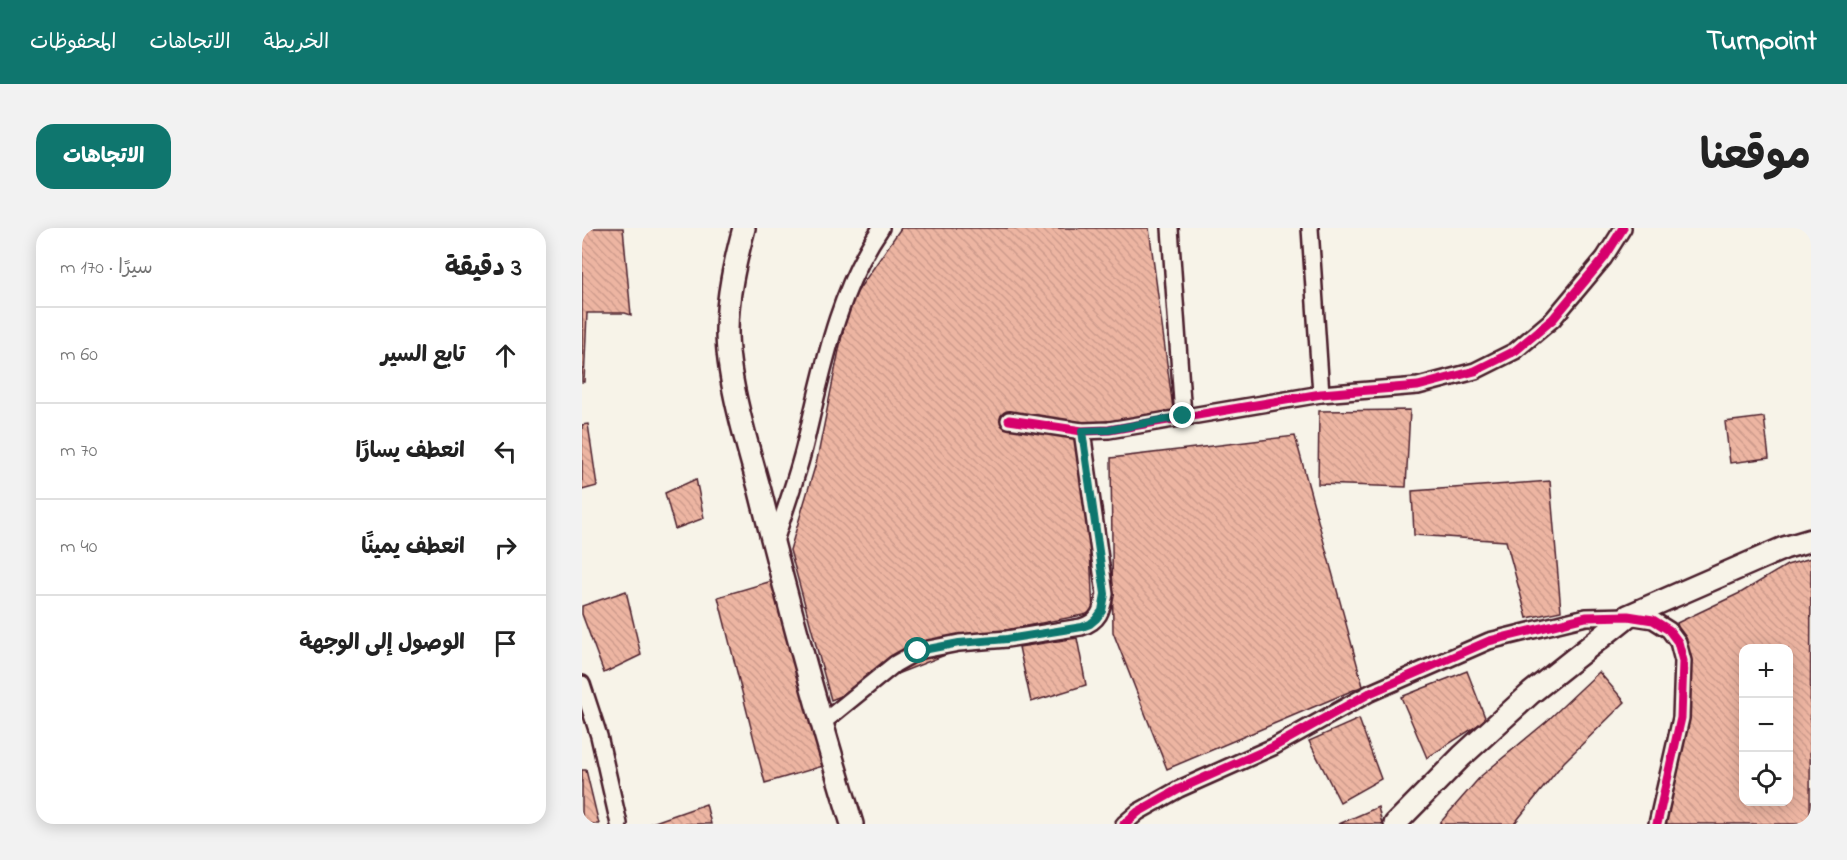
<!DOCTYPE html>
<html lang="ar">
<head>
<meta charset="utf-8">
<style>
  body { margin:0; font-family:"Indie Flower","Playpen Sans Arabic",sans-serif; background:#f2f2f2; color:#222; direction:rtl }
  .controls { position:absolute; right:18px; bottom:18px; display:grid; overflow:hidden; border-radius:12px; box-shadow:0 3px 15px #0003 }
  .controls button { width:54px; height:54px; display:grid; place-items:center; padding:0; border:0; border-bottom:2px solid #e0e0e0; background:#fff; color:#222; font:30px sans-serif }
  .stop { position:absolute; width:18px; height:18px; margin:-14px; border:4px solid #0f766e; border-radius:50%; background:#fff }
  .stop.end { background:#0f766e; border-color:#fff; box-shadow:0 2px 6px #0008 }
  .list { margin:0; padding:0; list-style:none }
  h2 { display:flex; justify-content:space-between; align-items:center; height:78px; margin:0; padding:0 24px; font-size:26px }
  h2 small { font-size:20px; font-weight:400; color:#767676 }
  .list li { display:grid; grid-template-columns:39px 1fr auto; gap:18px; align-items:center; box-sizing:border-box; height:96px; padding:0 24px; border-top:2px solid #e0e0e0 }
  .list b { display:block; font-size:22px; white-space:nowrap }
  .list em { font-size:20px; font-style:normal; color:#767676 }
  .icon { flex:none; width:33px; height:33px; fill:none; stroke:currentColor; stroke-width:2; stroke-linecap:round; stroke-linejoin:round }
  .map { position:relative; flex:none; width:1229px; height:596px; overflow:hidden; direction:ltr; border-radius:18px }
  header { display:flex; align-items:center; gap:36px; box-sizing:border-box; height:84px; padding:0 30px; background:#0f766e; color:#fff }
  header strong { font-size:28px }
  nav { display:flex; gap:33px; margin-inline-start:auto; font-size:21px }
  .intro { display:flex; align-items:center; justify-content:space-between; box-sizing:border-box; height:144px; padding:0 36px }
  h1 { margin:0; font-size:42px }
  .button { padding:15px 27px; border-radius:18px; background:#0f766e; color:#fff; font-size:21px; font-weight:700 }
  main { display:flex; gap:36px; padding:0 36px }
  aside { flex:1; background:#fff; border-radius:18px; box-shadow:0 3px 15px #0003 }
  .map>svg:first-child { display:block }
</style>
</head>
<body>
<header>
<strong>Turnpoint</strong>
<nav><a>الخريطة</a><a>الاتجاهات</a><a>المحفوظات</a></nav>
</header>
<div class="intro"><h1>موقعنا</h1><a class="button">الاتجاهات</a></div>
<main>
<div class="map">
<svg width="1229" height="596" viewBox="0 0 1229 596">
  <defs>
    <pattern id="building-back-hatch" width="6" height="6" patternUnits="userSpaceOnUse" patternTransform="scale(1.5)"><rect width="6" height="6" fill="#edb5a2"/><path d="M-1 5l2 2M0 0l6 6M5-1l2 2" fill="none" stroke="#cd9b8c"/></pattern>
  </defs>
  <rect width="100%" height="100%" fill="#f7f3e8"/>
  <filter id="ink" filterUnits="userSpaceOnUse"><feTurbulence type="fractalNoise" baseFrequency=".0167" numOctaves="2"/><feDisplacementMap in="SourceGraphic" scale="12" xChannelSelector="R" yChannelSelector="G"/><feConvolveMatrix kernelMatrix="1 2 1 2 8 2 1 2 1" color-interpolation-filters="sRGB"/></filter>
  <g filter="url(#ink)">
    <g fill="url(#building-back-hatch)" stroke="#4a1f2b" stroke-width="1.5" fill-rule="evenodd">
      <polygon points="0,0 41,0 49,87 43,85 5,85 2,154 0,154"/>
      <polygon points="319,0 567,0 592,188 505,199 503,214 511,385 429,401 249,472 208,322 235,232 266,77"/>
      <polygon points="828,182 824,259 736,256 737,183"/>
      <polygon points="1182,189 1187,230 1148,235 1143,194"/>
      <polygon points="6,196 15,258 0,262 0,197"/>
      <polygon points="713,208 781,458 585,541 531,404 529,230"/>
      <polygon points="114,251 122,290 93,301 83,265"/>
      <polygon points="968,253 979,383 945,390 924,313 832,307 830,263"/>
      <path d="M 1229,330 L 1228,596 L 1084,596 L 1102,515 L 1109,453 L 1095,395 L 1160,364 L 1205,337 ZM 1162,421 L 1206,421 L 1206,574 L 1162,574 Z"/>
      <polygon points="190,353 241,538 183,555 136,369"/>
      <polygon points="44,363 59,427 22,445 0,386 0,378"/>
      <polygon points="495,410 504,457 449,474 437,419"/>
      <polygon points="885,443 904,492 845,530 819,469"/>
      <polygon points="1017,444 1043,474 982,534 932,596 857,596 899,548 964,494"/>
      <polygon points="777,491 799,551 758,574 727,513"/>
      <polygon points="0,542 4,542 17,596 0,596"/>
      <polygon points="124,576 129,596 67,596"/>
      <polygon points="796,579 800,596 757,596"/>
    </g>
    <g fill="none" stroke-linecap="round" stroke-linejoin="round">
      <defs>
        <g id="street">
          <polyline points="588,0 601,188"/>
          <polyline points="728,0 739,166"/>
          <polyline points="427,192 500,203 527,202 739,166 836,158 893,143 933,123 971,91 1022,30 1041,0"/>
          <path d="M 192,317 C 202,283 215,250 223,216 C 241,141 255,64 299,0"/>
          <polyline points="0,456 17,508 37,596"/>
          <path d="M 239,496 L 313,436 L 336,423 L 377,415 L 425,411 L 499,399 C 517,394 520,382 523,366 L 500,203"/>
          <polyline points="542,596 556,584 597,561 691,519 788,465 907,413 1004,389 1046,388 1071,392 1087,402 1096,414 1101,433 1099,490 1075,596"/>
        </g>
        <g id="secondary">
          <path d="M 162,0 C 153,34 145,68 145,103 C 145,152 165,215 178,263 C 206,375 236,486 270,596"/>
          <polyline points="813,596 880,528 949,465 1046,388 1202,320 1229,312"/>
        </g>
      </defs>
      <use href="#street" stroke="#4a1f2b" stroke-width="20"/>
      <use href="#secondary" stroke="#4a1f2b" stroke-width="26"/>
      <use href="#street" stroke="#f7f3e8" stroke-width="15"/>
      <use href="#secondary" stroke="#f7f3e8" stroke-width="21"/>
      <defs>
        <g id="cycleway">
          <polyline points="427,192 500,203 527,202 739,166 836,158 893,143 933,123 971,91 1022,30 1041,0"/>
          <polyline points="542,596 556,584 597,561 691,519 788,465 907,413 1004,389 1046,388 1071,392 1087,402 1096,414 1101,433 1099,490 1075,596"/>
        </g>
      </defs>
      <use href="#cycleway" stroke="#f7f3e8" stroke-width="13"/>
      <use href="#cycleway" stroke="#d6006c" stroke-width="9"/>
    </g>
  </g>
  <g fill="none" stroke-linecap="round" stroke-linejoin="round" filter="url(#ink)">
    <polyline stroke="#0f766e" stroke-width="8" points="336,423 377,415 425,411 500,399 508,396 514,391 520,383 523,366 500,203 527,202 601,188"/>
  </g>
</svg>
<div class="controls">
<button>+</button>
<button>−</button>
<button><svg class="icon" aria-label="locate" viewBox="0 0 24 24"><circle cx="12" cy="12" r="6"/><path d="M12 2v4M12 18v4M2 12h4M18 12h4"/></svg></button>
</div>
<div class="stop" style="left:336px;top:423px"></div>
<div class="stop end" style="left:601px;top:188px"></div>
</div>
<aside>
<h2>3 دقيقة<small>سيرًا · 170 m</small></h2>
<ul class="list">
<li><svg class="icon" aria-label="ahead" viewBox="0 0 24 24"><path d="M12 20V5M6 11l6-6 6 6"/></svg><div><b>تابع السير</b></div><em>60 m</em></li>
<li><svg class="icon" aria-label="left" viewBox="0 0 24 24"><path d="M17 20v-9H6M10 6l-5 5 5 5"/></svg><div><b>انعطف يسارًا</b></div><em>70 m</em></li>
<li><svg class="icon" aria-label="right" viewBox="0 0 24 24"><path d="M7 20v-9h11M14 6l5 5-5 5"/></svg><div><b>انعطف يمينًا</b></div><em>40 m</em></li>
<li><svg class="icon" aria-label="arrive" viewBox="0 0 24 24"><path d="M6 21V4h12l-3 4 3 4H6"/></svg><div><b>الوصول إلى الوجهة</b></div></li>
</ul>
</aside>
</main>
</body>
</html>
